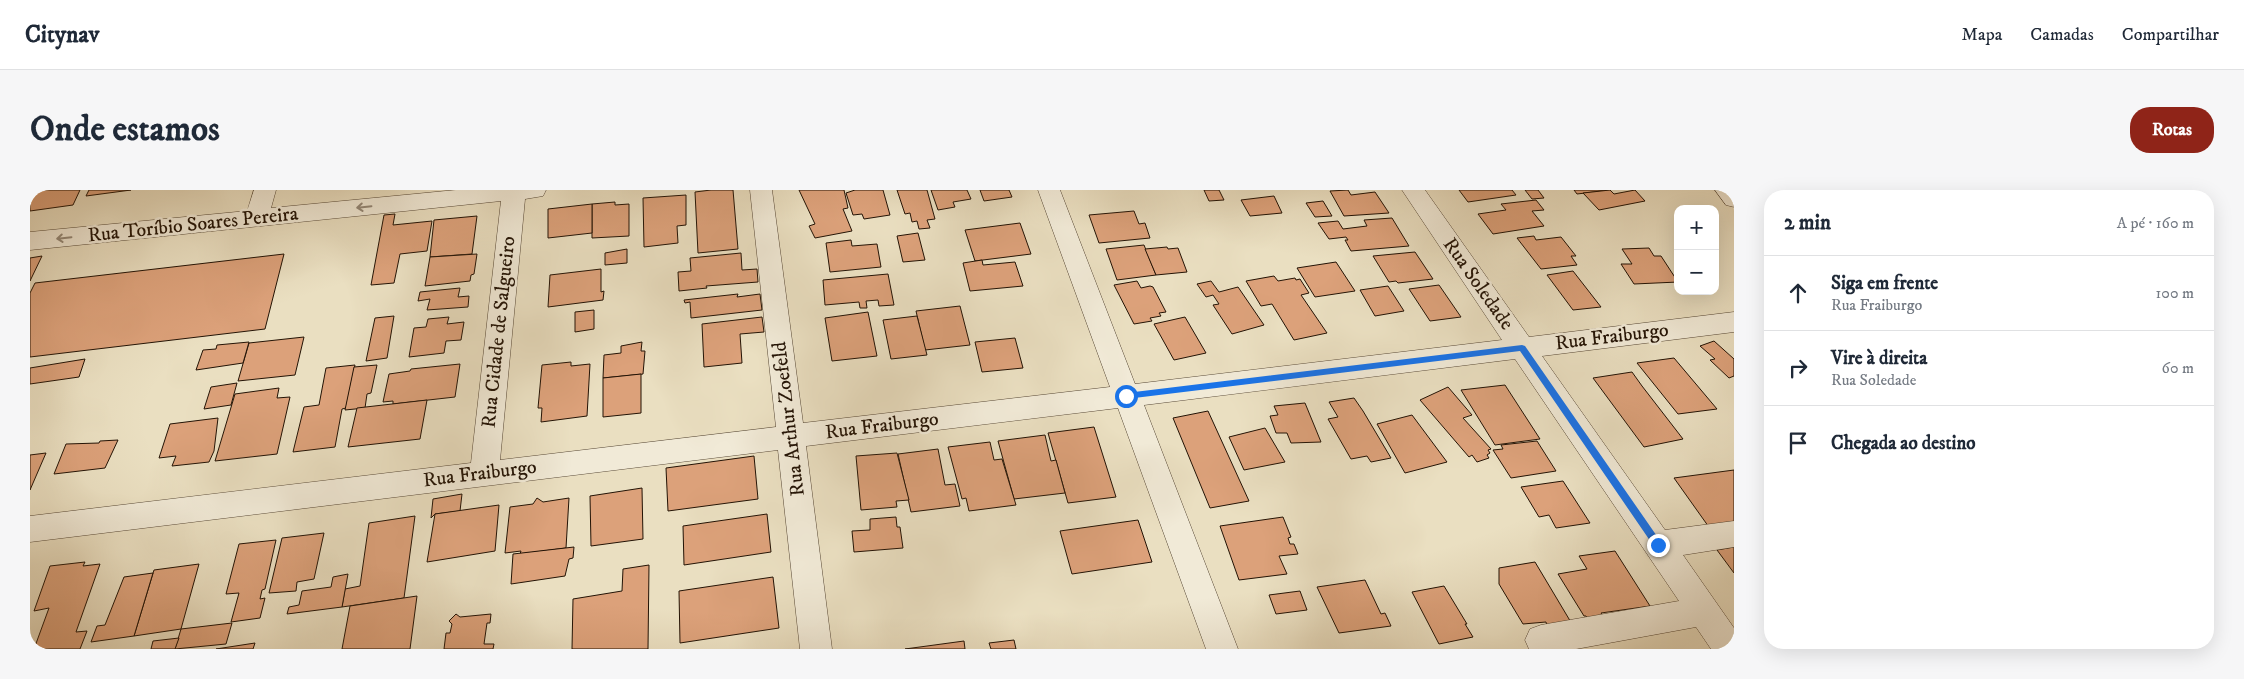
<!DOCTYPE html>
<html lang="pt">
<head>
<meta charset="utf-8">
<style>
  body { margin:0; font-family:"IM FELL DW Pica",serif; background:#f6f6f7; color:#1f2937 }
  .controls { position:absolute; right:15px; top:15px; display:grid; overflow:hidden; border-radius:10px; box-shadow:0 5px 20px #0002 }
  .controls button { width:45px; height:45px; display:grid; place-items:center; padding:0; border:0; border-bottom:1px solid #e0e1e3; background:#fff; color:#1f2937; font:25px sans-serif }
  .stop { position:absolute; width:15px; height:15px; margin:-11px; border:4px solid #1a73e8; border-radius:50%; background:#fff }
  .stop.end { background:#1a73e8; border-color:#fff; box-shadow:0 1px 5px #0008 }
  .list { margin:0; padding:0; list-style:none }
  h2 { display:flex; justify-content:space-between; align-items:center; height:65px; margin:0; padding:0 20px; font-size:21px }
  h2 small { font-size:16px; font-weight:400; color:#747a83 }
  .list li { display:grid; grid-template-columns:32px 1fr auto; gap:15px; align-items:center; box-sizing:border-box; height:75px; padding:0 20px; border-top:1px solid #e0e1e3 }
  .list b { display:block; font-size:19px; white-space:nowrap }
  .list p { margin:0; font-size:16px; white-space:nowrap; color:#747a83 }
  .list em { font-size:16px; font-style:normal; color:#747a83 }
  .icon { flex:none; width:28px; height:28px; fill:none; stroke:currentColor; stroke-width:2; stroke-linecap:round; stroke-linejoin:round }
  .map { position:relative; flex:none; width:1704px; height:459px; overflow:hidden; border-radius:20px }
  header { display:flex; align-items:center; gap:30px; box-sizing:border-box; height:70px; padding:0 25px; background:#fff; border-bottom:1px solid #e0e1e3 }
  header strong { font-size:24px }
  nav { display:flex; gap:28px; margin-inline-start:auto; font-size:18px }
  .intro { display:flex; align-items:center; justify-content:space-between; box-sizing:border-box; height:120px; padding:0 30px }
  h1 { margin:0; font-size:35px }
  .button { padding:12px 22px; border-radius:20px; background:#8f2418; color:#fff; font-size:18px; font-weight:700 }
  main { display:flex; gap:30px; padding:0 30px }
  aside { flex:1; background:#fff; border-radius:20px; box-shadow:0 5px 20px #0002 }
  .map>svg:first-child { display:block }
</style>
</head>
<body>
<header>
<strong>Citynav</strong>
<nav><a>Mapa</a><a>Camadas</a><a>Compartilhar</a></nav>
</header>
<div class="intro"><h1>Onde estamos</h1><a class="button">Rotas</a></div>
<main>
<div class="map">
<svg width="1704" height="459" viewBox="0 0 1704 459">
  <rect width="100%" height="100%" fill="#eadfc1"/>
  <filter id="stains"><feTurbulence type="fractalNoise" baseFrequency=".004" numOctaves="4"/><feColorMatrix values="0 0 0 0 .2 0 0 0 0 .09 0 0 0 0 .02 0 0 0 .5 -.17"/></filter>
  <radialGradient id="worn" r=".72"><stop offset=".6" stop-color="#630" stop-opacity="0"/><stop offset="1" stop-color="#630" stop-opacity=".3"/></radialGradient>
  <g fill="#dca17a" stroke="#231305">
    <polygon points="0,0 50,0 43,15 0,21"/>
    <polygon points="59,0 101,0 56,6"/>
    <polygon points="681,0 703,0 708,59 668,63 665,2"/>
    <polygon points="769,0 814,0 818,18 813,19 822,41 785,48 779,36 785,34"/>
    <polygon points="825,0 853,0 860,25 834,29 832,24 823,25 816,3"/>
    <polygon points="867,0 897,0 905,29 897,30 900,38 889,39 887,31 882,32 880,23 875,24"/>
    <polygon points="901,0 937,0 941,9 923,12 925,17 908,20"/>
    <polygon points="950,0 979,0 982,7 954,11"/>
    <polygon points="1174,0 1189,0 1194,10 1179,11"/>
    <polygon points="1318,0 1321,5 1345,2 1359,23 1314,26 1300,1"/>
    <polygon points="1429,0 1482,0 1486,5 1438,12"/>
    <polygon points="1495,0 1508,0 1514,8 1502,9"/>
    <polygon points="1544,0 1580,0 1547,4"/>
    <polygon points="1580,0 1584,4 1605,0 1615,11 1569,20 1553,3"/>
    <polygon points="656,5 656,35 647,36 648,53 614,57 613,8"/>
    <polygon points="1244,6 1252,23 1220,26 1211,10"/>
    <polygon points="1506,10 1514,20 1502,21 1514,36 1463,44 1448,24 1476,20 1471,14"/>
    <polygon points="1293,11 1302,26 1285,27 1276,13"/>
    <polygon points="585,12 585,15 599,14 599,46 562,48 562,14"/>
    <polygon points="562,14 562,43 518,48 518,19"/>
    <polygon points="1104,21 1109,34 1115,33 1120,48 1069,53 1059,25"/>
    <polygon points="365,24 363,35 402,31 397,61 370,64 364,93 341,95 354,25"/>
    <polygon points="447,26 442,64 400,67 404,30"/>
    <polygon points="1362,28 1379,56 1321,61 1315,50 1318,50 1316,47 1299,49 1288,33 1308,31 1313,39 1337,36 1334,30"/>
    <polygon points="990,33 1001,64 945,71 935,40"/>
    <polygon points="888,43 895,70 873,72 867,46"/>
    <polygon points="1504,46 1506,50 1531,47 1546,66 1541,66 1547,75 1511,79 1487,48"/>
    <polygon points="821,50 822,56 847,54 851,77 800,82 796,53"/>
    <polygon points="1114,55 1126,85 1087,90 1076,59"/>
    <polygon points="1137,57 1138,59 1148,58 1157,82 1126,85 1115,59"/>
    <polygon points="1619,58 1624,66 1631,66 1648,92 1604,94 1591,74 1602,74 1592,59"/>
    <polygon points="597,59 597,73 575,75 575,63"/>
    <polygon points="1385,62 1403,89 1368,93 1366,91 1359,92 1343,66"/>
    <polygon points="711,63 712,80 727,79 728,92 676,96 677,98 649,101 648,82 661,81 660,68"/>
    <polygon points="254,64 235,139 0,167 0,103 5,93"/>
    <polygon points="447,64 444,84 441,85 440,91 395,96 400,67"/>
    <polygon points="12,66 0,91 0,68"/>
    <polygon points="952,70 953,75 985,72 993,96 940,101 933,73"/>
    <polygon points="1306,72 1325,101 1285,107 1267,78"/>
    <polygon points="571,79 571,102 574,101 573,110 518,117 520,85"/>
    <polygon points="1543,81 1571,117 1543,120 1517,85"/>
    <polygon points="858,84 864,115 849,116 848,110 836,111 837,118 830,118 829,112 795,115 793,90"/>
    <polygon points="1244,86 1248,91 1265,88 1266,90 1270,89 1279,103 1271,105 1297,143 1264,150 1242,114 1231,116 1216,91"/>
    <polygon points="1107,91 1111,98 1120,96 1123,97 1136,122 1129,123 1131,126 1120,128 1122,131 1104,134 1084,95"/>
    <polygon points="1181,91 1189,102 1208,97 1234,135 1202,144 1183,115 1189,114 1183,105 1176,107 1167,94"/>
    <polygon points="1409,95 1431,127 1400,131 1379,99"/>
    <polygon points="1358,96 1374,121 1345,126 1330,100"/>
    <polygon points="430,98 428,107 439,106 438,117 397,120 400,109 388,111 390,102"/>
    <polygon points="708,104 707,107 730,104 732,120 661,128 660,112 655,113 654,110"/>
    <polygon points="930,116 940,155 895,160 886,121"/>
    <polygon points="564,120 564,139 545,142 545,122"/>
    <polygon points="838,122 847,166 802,171 795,128"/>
    <polygon points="364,126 357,168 336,171 345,128"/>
    <polygon points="887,126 897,165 861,169 853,130"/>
    <polygon points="419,127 417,134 434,132 431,150 416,151 414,163 379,167 384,138 396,137 398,129"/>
    <polygon points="732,127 734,142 710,144 712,173 674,177 672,134"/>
    <polygon points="1155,127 1176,163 1144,170 1124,134"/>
    <polygon points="274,147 265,185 208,191 219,153"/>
    <polygon points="985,148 993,178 952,182 945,152"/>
    <polygon points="1684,151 1704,169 1704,186 1699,188 1680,170 1685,169 1670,156"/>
    <polygon points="219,152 213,173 166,180 173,160 186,159 187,155"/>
    <polygon points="612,152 611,161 615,161 613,184 573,188 574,165 591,163 591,156"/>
    <polygon points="1644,168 1687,219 1648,224 1607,173"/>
    <polygon points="55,169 49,187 0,194 0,178"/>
    <polygon points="541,172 541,176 560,174 557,226 511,232 512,218 508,218 512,175"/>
    <polygon points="430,174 425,207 363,214 363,211 353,212 359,184 380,181 381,179"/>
    <polygon points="325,175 316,218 312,219 305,257 263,262 274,217 289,215 296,178"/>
    <polygon points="347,175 341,203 337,204 335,218 315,220 324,177"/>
    <polygon points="1602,182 1612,196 1653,249 1614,257 1563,188"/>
    <polygon points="611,184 611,223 573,227 573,188"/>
    <polygon points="207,193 201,215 174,219 181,197"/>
    <polygon points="1475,195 1510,249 1465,255 1431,200"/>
    <polygon points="1418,197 1442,225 1433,228 1461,259 1458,260 1460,263 1457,265 1459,268 1447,272 1442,265 1439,267 1390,210"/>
    <polygon points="249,198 247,208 260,207 247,264 185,271 205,204"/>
    <polygon points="1324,208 1333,221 1361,268 1341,272 1337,266 1321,269 1298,229 1308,227 1299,212"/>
    <polygon points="397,210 390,249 318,257 327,218"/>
    <polygon points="1275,213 1291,252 1261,253 1257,243 1246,243 1240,226 1248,225 1244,216"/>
    <polygon points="1178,221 1219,311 1180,318 1143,228"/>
    <polygon points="1382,225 1417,272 1375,283 1347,234"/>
    <polygon points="188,228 184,261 179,272 142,276 146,266 129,268 140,234"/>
    <polygon points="1064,237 1086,307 1038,313 1018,243"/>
    <polygon points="1235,238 1255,272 1214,280 1199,247"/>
    <polygon points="1015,245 1021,271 1026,270 1035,303 984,309 968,251"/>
    <polygon points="88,250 75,278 24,284 36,254 69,253 70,251"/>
    <polygon points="1507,251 1526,281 1481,288 1463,260 1473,259 1471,255"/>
    <polygon points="960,252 964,270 972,269 986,315 939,321 936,308 932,309 918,257"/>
    <polygon points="908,259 915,295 925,294 930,316 881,322 868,264"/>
    <polygon points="16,263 0,300 0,265"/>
    <polygon points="867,263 879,310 866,311 867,317 831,320 826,266"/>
    <polygon points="724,266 728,309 638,321 636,278"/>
    <polygon points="1704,280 1704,337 1681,340 1644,288"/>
    <polygon points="1533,291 1560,333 1526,338 1519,325 1509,327 1491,297"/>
    <polygon points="612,298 613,349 561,356 560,306"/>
    <polygon points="432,304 430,321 405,324 401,328 403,309"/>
    <polygon points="507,308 513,312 539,308 536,358 490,364 491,361 475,363 480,317 503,314"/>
    <polygon points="469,315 465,361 397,372 405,324"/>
    <polygon points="737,324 741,362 654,375 653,336"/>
    <polygon points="385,326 374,408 312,417 315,399 330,396 339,333"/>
    <polygon points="866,327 867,337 870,337 873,358 824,362 822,341 840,340 840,329"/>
    <polygon points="1253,327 1261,347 1258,348 1260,354 1264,354 1268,364 1249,366 1257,384 1209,390 1190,336"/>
    <polygon points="1108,330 1122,372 1042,384 1030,341"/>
    <polygon points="294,343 284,389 267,392 266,401 239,403 252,348"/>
    <polygon points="246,350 235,399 232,400 230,409 235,408 230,428 201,432 209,403 196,404 209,354"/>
    <polygon points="544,357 543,368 539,369 535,386 481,394 483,364"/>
    <polygon points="1704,357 1704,383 1687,360"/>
    <polygon points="1585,361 1620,416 1571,423 1577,432 1561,434 1556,426 1554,426 1528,384 1557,379 1549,366"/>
    <polygon points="55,372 53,376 70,374 46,442 57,441 50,459 4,459 19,418 4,421 20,376"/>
    <polygon points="1505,372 1542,434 1517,436 1516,432 1493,434 1469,394 1469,378"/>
    <polygon points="169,374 151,439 104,446 124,380"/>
    <polygon points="619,375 618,459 542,459 543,409 592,401 593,379"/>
    <polygon points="123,383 104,446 61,452 67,436 75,435 94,387"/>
    <polygon points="318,384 312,417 257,424 259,417 269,415 272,401 301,397 303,387"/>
    <polygon points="743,387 749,438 650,453 649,401"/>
    <polygon points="1335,390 1351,424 1355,423 1361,436 1309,443 1287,397"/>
    <polygon points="1414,396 1437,434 1435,434 1443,447 1409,454 1382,402"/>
    <polygon points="1270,401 1277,420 1246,424 1239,405"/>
    <polygon points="387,406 380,459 312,459 320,416"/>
    <polygon points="426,424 430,427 461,424 460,433 457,433 454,454 464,454 463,459 414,459 416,443 420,443 422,434 419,431"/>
    <polygon points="202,433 196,454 145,459 151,439"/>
    <polygon points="149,448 145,459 121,459 123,451"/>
    <polygon points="984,450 986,459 961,459 959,453"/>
    <polygon points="934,451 935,459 875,459"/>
    <polygon points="225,453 223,459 186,459"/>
  </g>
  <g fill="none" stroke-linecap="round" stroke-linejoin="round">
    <defs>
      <g id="minor">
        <polygon points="224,0 246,0 241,18 426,0 516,0 513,6 495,9 470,270 746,237 720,0 742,0 773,233 1080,197 1008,0 1030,0 1105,194 1472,150 1372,0 1395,0 1499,147 1704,122 1704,142 1512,166 1635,340 1704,331 1704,357 1653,365 1704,438 1704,459 1681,459 1666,437 1546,459 1499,459 1495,450 1500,439 1511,435 1649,411 1485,169 1114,215 1208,459 1176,459 1088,218 776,256 802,459 770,459 748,260 0,352 0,326 441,273 471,11 0,60 0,42 217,21"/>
        <polygon points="1685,0 1704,0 1704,17 1696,15"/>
      </g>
    </defs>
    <use href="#minor" stroke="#554634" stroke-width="1"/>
    <use href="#minor" fill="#f1ead7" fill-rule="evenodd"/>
  </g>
  <defs><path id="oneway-shaft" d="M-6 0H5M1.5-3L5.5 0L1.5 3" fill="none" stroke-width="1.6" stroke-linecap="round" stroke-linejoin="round" transform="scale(1.25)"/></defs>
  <g stroke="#948978">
    <use href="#oneway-shaft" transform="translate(334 17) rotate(174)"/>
    <use href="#oneway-shaft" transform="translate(34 48) rotate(174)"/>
  </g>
  <polygon fill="#1a73e8" points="1492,155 1495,156 1631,352 1631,358 1625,358 1490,161 1096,209 1092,206 1096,203"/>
  <g text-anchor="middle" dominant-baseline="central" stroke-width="5" stroke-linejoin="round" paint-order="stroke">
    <g font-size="20" fill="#231305" stroke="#f1ead7">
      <text transform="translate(163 35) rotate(-6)">Rua Toríbio Soares Pereira</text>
      <text transform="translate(1448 94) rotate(55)">Rua Soledade</text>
      <text transform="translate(469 142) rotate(-84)">Rua Cidade de Salgueiro</text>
      <text transform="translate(1582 147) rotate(-7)">Rua Fraiburgo</text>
      <text transform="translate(759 229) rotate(-97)">Rua Arthur Zoefeld</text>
      <text transform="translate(852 236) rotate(-7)">Rua Fraiburgo</text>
      <text transform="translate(450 284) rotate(-7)">Rua Fraiburgo</text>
    </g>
  </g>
  <rect width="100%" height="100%" filter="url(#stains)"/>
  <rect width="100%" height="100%" fill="url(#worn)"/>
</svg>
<div class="controls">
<button>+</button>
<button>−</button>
</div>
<div class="stop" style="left:1096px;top:206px"></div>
<div class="stop end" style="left:1628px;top:355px"></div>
</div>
<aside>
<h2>2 min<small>A pé · 160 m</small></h2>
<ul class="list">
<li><svg class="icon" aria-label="ahead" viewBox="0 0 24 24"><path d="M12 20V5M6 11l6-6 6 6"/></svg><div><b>Siga em frente</b><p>Rua Fraiburgo</p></div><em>100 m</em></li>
<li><svg class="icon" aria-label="right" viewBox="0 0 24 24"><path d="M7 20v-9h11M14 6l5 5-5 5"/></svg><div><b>Vire à direita</b><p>Rua Soledade</p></div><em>60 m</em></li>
<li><svg class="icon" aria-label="arrive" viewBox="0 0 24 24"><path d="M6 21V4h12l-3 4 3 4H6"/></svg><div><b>Chegada ao destino</b></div></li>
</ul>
</aside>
</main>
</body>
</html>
